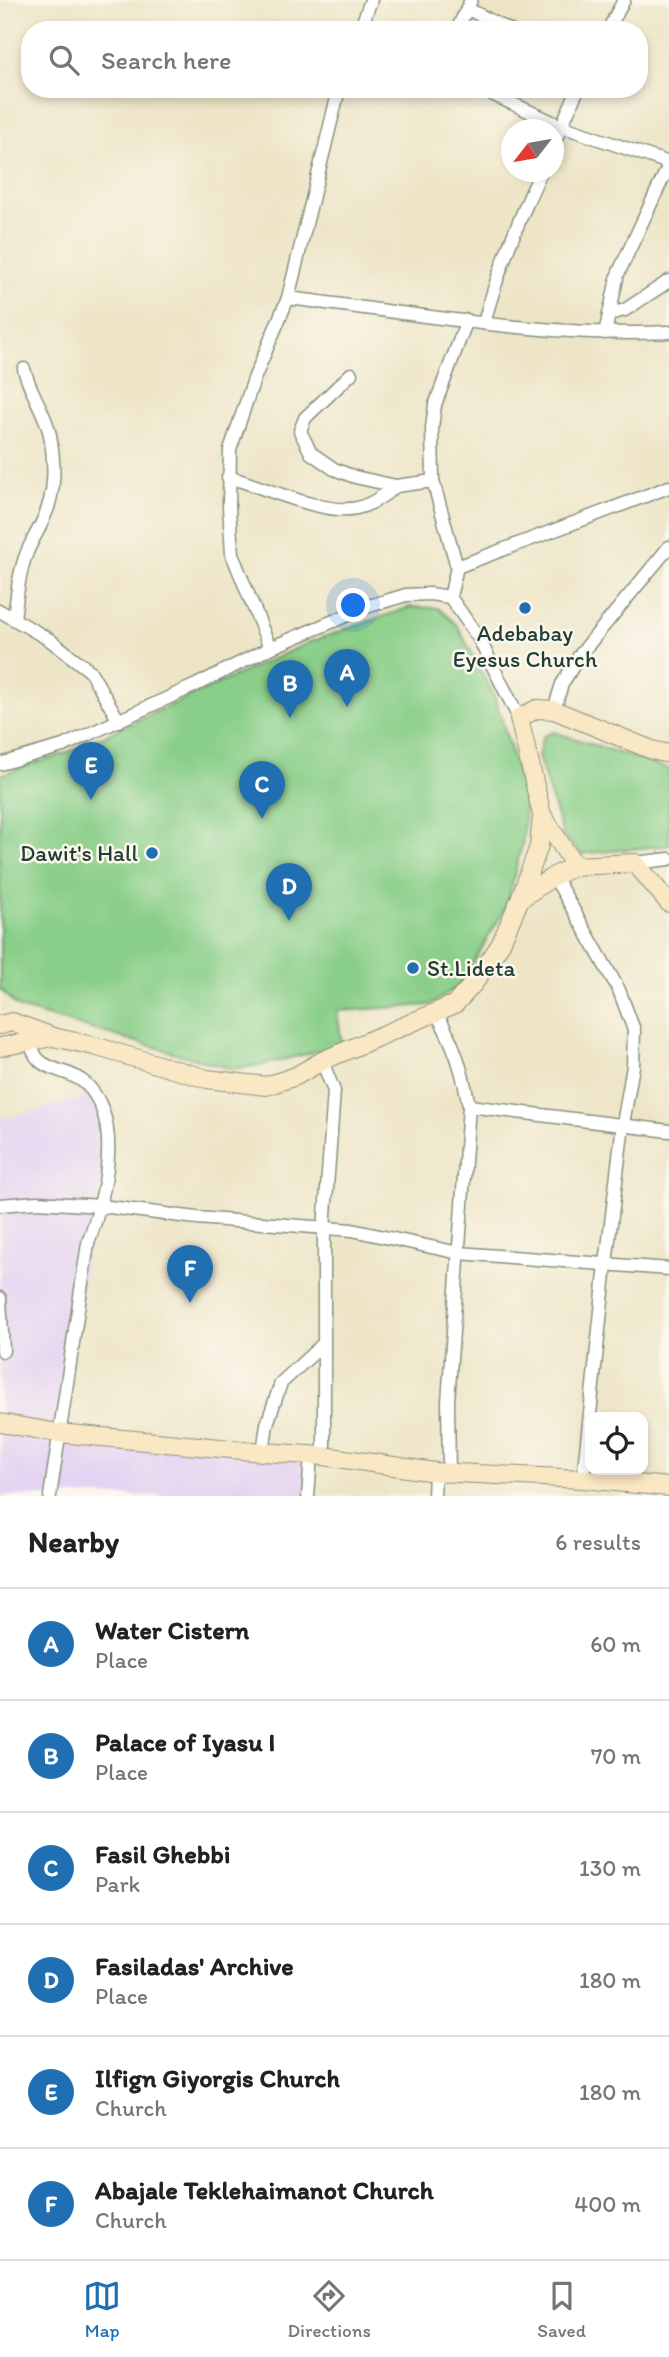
<!DOCTYPE html>
<html lang="en">
<head>
<meta charset="utf-8">
<style>
  body { margin:0; font-family:Itim,sans-serif; background:#f2f2f2; color:#222 }
  .controls { position:absolute; right:21px; bottom:21px; display:grid; overflow:hidden; border-radius:14px; box-shadow:0 4px 10px #0003 }
  .controls button { width:63px; height:63px; display:grid; place-items:center; padding:0; border:0; border-bottom:2px solid #e0e0e0; background:#fff; color:#222; font:35px sans-serif }
  .compass { position:absolute; left:501px; top:119px; width:63px; height:63px; border-radius:50%; background:#fff; box-shadow:0 4px 10px #0003; rotate:239deg }
  .you { position:absolute; left:354px; top:606px; width:24px; height:24px; margin:-18px; border:5px solid #fff; border-radius:50%; background:#1a73e8; box-shadow:0 0 0 10px #1a73e833 }
  .badge { display:grid; place-items:center; width:46px; height:46px; border-radius:50%; background:#1f6fb2; color:#fff; font-size:23px; font-weight:700 }
  .pin { position:absolute; translate:-50% -58px; filter:drop-shadow(0 2px 4px #0008) }
  .pin::after { content:''; position:absolute; top:37px; width:24px; height:21px; background:inherit; clip-path:polygon(0 0,100% 0,50% 100%) }
  .list { margin:0; padding:0; list-style:none }
  h2 { display:flex; justify-content:space-between; align-items:center; height:91px; margin:0; padding:0 28px; font-size:30px }
  h2 small { font-size:23px; font-weight:400; color:#767676 }
  .list li { display:grid; grid-template-columns:46px 1fr auto; gap:21px; align-items:center; box-sizing:border-box; height:112px; padding:0 28px; border-top:2px solid #e0e0e0 }
  .list b { display:block; font-size:26px; white-space:nowrap }
  .list p { margin:0; font-size:23px; white-space:nowrap; color:#767676 }
  .list em { font-size:23px; font-style:normal; color:#767676 }
  .icon { flex:none; width:38px; height:38px; fill:none; stroke:currentColor; stroke-width:2; stroke-linecap:round; stroke-linejoin:round }
  .map { position:relative; flex:none; width:669px; height:1496px; overflow:hidden }
  .search { position:absolute; background:#fff; box-shadow:0 4px 10px #0003; left:21px; right:21px; top:21px; height:77px; display:flex; align-items:center; gap:18px; box-sizing:border-box; padding:0 24px; border-radius:28px; color:#767676; font-size:26px }
  .sheet { height:763px; background:#fff }
  nav { display:flex; justify-content:space-around; align-items:center; box-sizing:border-box; height:98px; border-top:2px solid #e0e0e0; background:#fff; font-size:19px; color:#767676 }
  nav a { display:grid; justify-items:center; gap:4px }
  nav .on { color:#1f6fb2 }
  .map>svg:first-child { display:block }
</style>
</head>
<body>
<div class="map">
<svg width="669" height="1496" viewBox="0 0 669 1496">
  <rect width="100%" height="100%" fill="#fbf7ec"/>
  <filter id="ink" filterUnits="userSpaceOnUse"><feTurbulence type="fractalNoise" baseFrequency=".0143" numOctaves="2"/><feDisplacementMap in="SourceGraphic" scale="14" xChannelSelector="R" yChannelSelector="G"/><feConvolveMatrix kernelMatrix="1 2 1 2 8 2 1 2 1" color-interpolation-filters="sRGB"/></filter>
  <filter id="wash" filterUnits="userSpaceOnUse"><feTurbulence type="fractalNoise" baseFrequency=".00686" numOctaves="4" result="noise"/><feDisplacementMap in="SourceGraphic" scale="28" xChannelSelector="R" yChannelSelector="G"/><feGaussianBlur stdDeviation="1.57" result="paint"/><feColorMatrix in="noise" values="0 0 0 0 0 0 0 0 0 0 0 0 0 0 0 0 0 1.4 0 .05"/><feComposite in="paint" operator="in"/></filter>
  <g filter="url(#wash)">
    <rect width="100%" height="100%" fill="#eee5c7"/>
    <polygon fill="#e4d3f2" points="93,1095 108,1152 88,1243 59,1432 311,1456 308,1496 0,1496 0,1120"/>
    <g fill="#8acf89" stroke="#54865e" stroke-width="2">
      <polygon points="410,607 438,608 457,625 495,698 525,797 523,840 506,907 460,985 430,1005 337,1011 342,1045 262,1065 231,1069 19,1008 0,989 0,775 64,754 310,642"/>
      <polygon points="554,732 669,769 669,845 582,854 563,836 538,756 543,736"/>
    </g>
  </g>
  <g filter="url(#ink)">
    <g fill="none" stroke-linecap="round" stroke-linejoin="round">
      <defs>
        <g id="street">
          <polyline points="468,9 509,30"/>
          <polyline points="360,30 371,0"/>
          <polyline points="457,30 471,0"/>
          <polyline points="608,30 624,0"/>
          <polyline points="481,89 561,126 669,163"/>
          <polyline points="554,143 578,89"/>
          <path d="M 288,298 C 413,313 543,338 669,332"/>
          <polyline points="609,314 625,310 669,281"/>
          <path d="M 484,323 C 498,270 518,221 541,172"/>
          <polyline points="605,333 618,274 669,165"/>
          <polyline points="351,374 305,418 300,431 311,453 334,469 355,477 396,486 433,481"/>
          <path d="M 228,477 C 262,486 325,516 357,508 C 371,505 385,495 396,486"/>
          <polyline points="457,567 669,487"/>
          <polyline points="450,597 457,567 433,481 432,428 435,405 467,320"/>
          <polyline points="0,611 50,640 90,671 119,721"/>
          <path d="M 14,619 C 17,598 18,575 26,555 C 30,543 38,532 43,520 C 56,493 55,464 50,435 C 45,411 30,393 24,369"/>
          <polyline points="270,648 232,554 229,507 230,450 254,379 288,298 339,89"/>
          <polyline points="554,710 562,684 579,656 669,547"/>
          <polyline points="0,764 63,746 196,685 270,648 369,606 406,595 430,594 450,597 478,637 519,718"/>
          <polyline points="635,863 669,859"/>
          <polyline points="554,876 619,990 634,1030 633,1066 623,1124 606,1264 583,1479"/>
          <path d="M 436,1012 C 455,1046 462,1068 469,1106 L 448,1402 L 449,1473"/>
          <path d="M 30,1035 C 32,1076 64,1064 86,1084 C 125,1122 104,1199 88,1243 L 50,1496"/>
          <polyline points="322,1061 334,1091 324,1229 324,1456"/>
          <polyline points="469,1106 669,1131"/>
          <polyline points="0,1205 37,1202 101,1206 197,1218 352,1230 459,1253 669,1269"/>
          <polyline points="0,1298 3,1351"/>
          <polyline points="263,1452 267,1424 281,1383 322,1345"/>
          <polyline points="308,1496 311,1456"/>
          <polyline points="434,1496 435,1472"/>
        </g>
        <g id="secondary">
          <polyline points="542,815 575,866"/>
          <polyline points="520,899 554,876 575,866 635,863 669,903"/>
          <polyline points="0,1025 12,1022 53,1037 94,1046 207,1079 266,1086 296,1076 322,1061 455,1004 474,983 500,945 520,899 539,846 542,815 519,718 537,709 554,710 652,750 669,754"/>
          <polyline points="0,1047 53,1037"/>
          <polyline points="0,1423 59,1433 263,1452 324,1456 435,1472 583,1479 669,1487"/>
        </g>
      </defs>
      <use href="#street" stroke="#86917e" stroke-width="15"/>
      <use href="#secondary" stroke="#86917e" stroke-width="20"/>
      <use href="#street" stroke="#fff" stroke-width="12"/>
      <use href="#secondary" stroke="#fae7c3" stroke-width="18"/>
    </g>
  </g>
  <g fill="#1f6fb2" stroke="#fbf7ec" stroke-width="2.5">
    <circle cx="525" cy="608" r="7"/>
    <circle cx="152" cy="853" r="7"/>
    <circle cx="413" cy="968" r="7"/>
  </g>
  <g text-anchor="middle" dominant-baseline="central" stroke-width="5" stroke-linejoin="round" paint-order="stroke">
    <g font-size="23" fill="#1f3d34" stroke="#fbf7ec">
      <text x="525" y="633">Adebabay<tspan x="525" dy="26">Eyesus Church</tspan></text>
      <text x="138" y="853" text-anchor="end">Dawit's Hall</text>
      <text x="427" y="968" text-anchor="start">St.Lideta</text>
    </g>
  </g>
</svg>
<div class="controls">
<button><svg class="icon" aria-label="locate" viewBox="0 0 24 24"><circle cx="12" cy="12" r="6"/><path d="M12 2v4M12 18v4M2 12h4M18 12h4"/></svg></button>
</div>
<svg class="compass" viewBox="-18 -18 36 36"><path d="M0-13l5 13h-10z" fill="#e53935"/><path d="M0 13l5-13h-10z" fill="#767676"/></svg>
<div class="you"></div>
<div class="pin badge" style="left:347px;top:707px">A</div>
<div class="pin badge" style="left:290px;top:718px">B</div>
<div class="pin badge" style="left:262px;top:819px">C</div>
<div class="pin badge" style="left:289px;top:921px">D</div>
<div class="pin badge" style="left:91px;top:800px">E</div>
<div class="pin badge" style="left:190px;top:1303px">F</div>
<div class="search"><svg class="icon" aria-label="search" viewBox="0 0 24 24"><circle cx="10" cy="10" r="6"/><path d="M15 15l6 6"/></svg>Search here</div>
</div>
<section class="sheet">
<h2>Nearby<small>6 results</small></h2>
<ul class="list">
<li><span class="badge">A</span><div><b>Water Cistern</b><p>Place</p></div><em>60 m</em></li>
<li><span class="badge">B</span><div><b>Palace of Iyasu I</b><p>Place</p></div><em>70 m</em></li>
<li><span class="badge">C</span><div><b>Fasil Ghebbi</b><p>Park</p></div><em>130 m</em></li>
<li><span class="badge">D</span><div><b>Fasiladas' Archive</b><p>Place</p></div><em>180 m</em></li>
<li><span class="badge">E</span><div><b>Ilfign Giyorgis Church</b><p>Church</p></div><em>180 m</em></li>
<li><span class="badge">F</span><div><b>Abajale Teklehaimanot Church</b><p>Church</p></div><em>400 m</em></li>
</ul>
</section>
<nav>
<a class="on"><svg class="icon" aria-label="map" viewBox="0 0 24 24"><path d="M3 6l6-2 6 2 6-2v14l-6 2-6-2-6 2zM9 4v14M15 6v14"/></svg>Map</a>
<a><svg class="icon" aria-label="directions" viewBox="0 0 24 24"><path d="M12 3l9 9-9 9-9-9zM9 14v-3h6M13 9l2 2-2 2"/></svg>Directions</a>
<a><svg class="icon" aria-label="saved" viewBox="0 0 24 24"><path d="M7 4h10v16l-5-4-5 4z"/></svg>Saved</a>
</nav>
</body>
</html>
